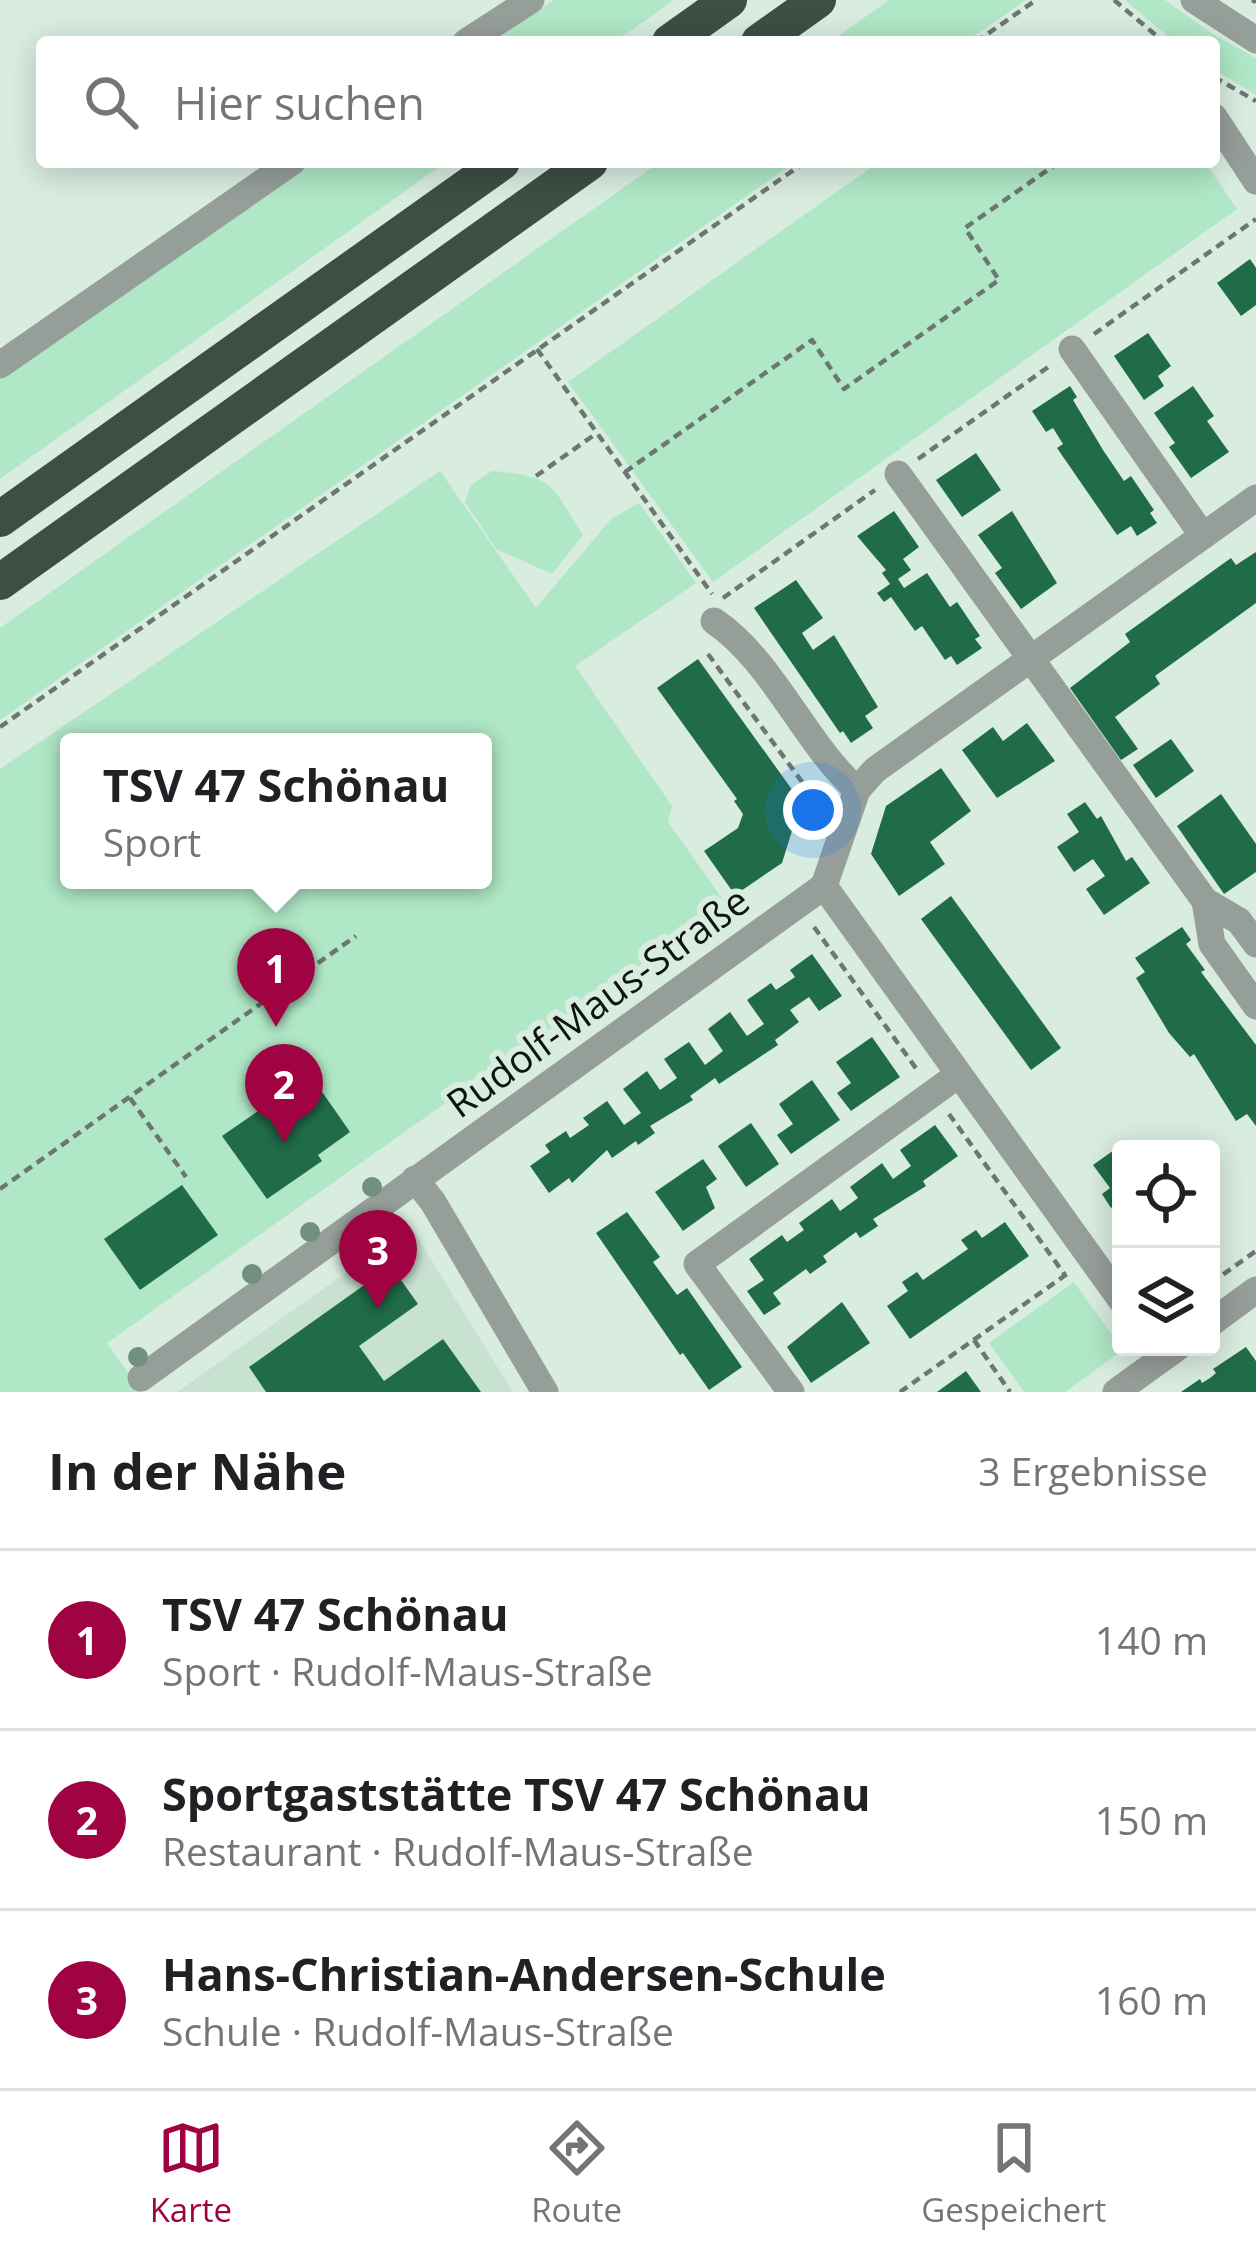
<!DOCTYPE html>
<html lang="de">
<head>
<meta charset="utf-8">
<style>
  body { margin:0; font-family:"Open Sans",sans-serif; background:#f6f6f6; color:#202124 }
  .controls { position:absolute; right:36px; bottom:36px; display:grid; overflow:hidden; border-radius:12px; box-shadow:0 6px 30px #0003 }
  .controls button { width:108px; height:108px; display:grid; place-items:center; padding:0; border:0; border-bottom:3px solid #e0e0e0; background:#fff; color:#202124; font:60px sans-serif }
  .you { position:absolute; left:813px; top:810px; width:42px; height:42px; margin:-30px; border:9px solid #fff; border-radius:50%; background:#1a73e8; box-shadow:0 0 0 18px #1a73e833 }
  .badge { display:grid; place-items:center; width:78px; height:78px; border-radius:50%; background:#a00342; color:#fff; font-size:39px; font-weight:700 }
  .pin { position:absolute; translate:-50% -99px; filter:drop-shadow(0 3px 6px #0008) }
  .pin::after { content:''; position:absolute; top:63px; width:42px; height:36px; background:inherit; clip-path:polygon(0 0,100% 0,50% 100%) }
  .popup { position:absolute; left:60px; top:733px; width:432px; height:156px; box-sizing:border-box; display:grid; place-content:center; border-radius:12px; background:#fff; filter:drop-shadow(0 3px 9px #0005); font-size:39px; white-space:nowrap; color:#757577 }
  .popup b { font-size:45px; color:#202124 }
  .popup::after { content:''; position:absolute; left:50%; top:100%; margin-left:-24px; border:24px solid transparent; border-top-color:#fff }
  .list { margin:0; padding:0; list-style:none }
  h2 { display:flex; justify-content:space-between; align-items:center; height:156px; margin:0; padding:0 48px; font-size:51px }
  h2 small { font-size:39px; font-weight:400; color:#757577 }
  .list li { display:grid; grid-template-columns:78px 1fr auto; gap:36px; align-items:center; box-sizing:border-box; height:180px; padding:0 48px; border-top:3px solid #e0e0e0 }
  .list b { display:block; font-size:45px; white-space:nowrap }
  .list p { margin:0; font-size:39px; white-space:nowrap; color:#757577 }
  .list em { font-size:39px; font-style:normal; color:#757577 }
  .icon { flex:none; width:66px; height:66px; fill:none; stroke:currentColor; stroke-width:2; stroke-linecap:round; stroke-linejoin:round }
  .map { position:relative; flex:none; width:1256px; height:1392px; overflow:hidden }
  .search { position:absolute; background:#fff; box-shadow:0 6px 30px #0003; left:36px; right:36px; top:36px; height:132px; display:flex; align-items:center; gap:30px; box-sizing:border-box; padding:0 42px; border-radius:12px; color:#757577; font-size:45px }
  .sheet { height:696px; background:#fff }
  nav { display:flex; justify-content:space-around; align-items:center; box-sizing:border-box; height:168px; border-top:3px solid #e0e0e0; background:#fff; font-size:33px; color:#757577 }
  nav a { display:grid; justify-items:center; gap:6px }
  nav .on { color:#a00342 }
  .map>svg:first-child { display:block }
</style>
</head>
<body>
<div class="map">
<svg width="1256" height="1392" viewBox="0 0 1256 1392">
  <rect width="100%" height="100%" fill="#d9ece0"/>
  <polygon fill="#c8e2d2" points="411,1227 513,1392 177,1392"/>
  <g fill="#b0e7c6" fill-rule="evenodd">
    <polygon points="554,0 674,0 615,42 491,42"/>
    <polygon points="889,0 1026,0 966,42 830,42"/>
    <polygon points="1125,0 1165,0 1213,34 1256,58 1256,95 1214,69 1214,42 1175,42"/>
    <polygon points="313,162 446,162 0,479 0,373"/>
    <polygon points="660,162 795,162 0,720 0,628"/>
    <polygon points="879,162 1205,162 1237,209 713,582 568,382"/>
    <path d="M 440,471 L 536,608 L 611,519 L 639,503 L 696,583 L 575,666 L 672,806 L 668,822 L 726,904 L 107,1343 L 142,1392 L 0,1392 L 0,769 ZM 69,742 L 483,742 L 483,880 L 69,880 Z"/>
    <path d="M 492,471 C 555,476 551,485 583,535 L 552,574 L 496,549 L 465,502 L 471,485 Z"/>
    <polygon points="1074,1282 1123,1350 1065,1392 1024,1392 989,1343"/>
  </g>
  <g fill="#206c48">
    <polygon points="1250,259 1256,268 1256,305 1241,316 1217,283"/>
    <polygon points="1148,333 1171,366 1158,376 1164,386 1144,400 1114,356"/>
    <polygon points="1070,386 1077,397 1073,400 1103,450 1124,481 1131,476 1154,510 1150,513 1157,523 1137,536 1131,526 1117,535 1057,448 1063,444 1053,428 1046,432 1032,411"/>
    <polygon points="1193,386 1214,416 1207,421 1229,452 1191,478 1169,447 1175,443 1154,413"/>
    <polygon points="976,453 1001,490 962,517 936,480"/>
    <polygon points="894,511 919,547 903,559 911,570 898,579 904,588 927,573 950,607 957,602 980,636 975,639 982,648 957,665 951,656 945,660 922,626 915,631 891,597 884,602 877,593 890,584 882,573 886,570 857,536"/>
    <polygon points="1012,511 1057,583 1021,609 995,573 1002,568 978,535"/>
    <polygon points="1256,552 1256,603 1155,676 1160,684 1115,717 1138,749 1121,760 1070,688 1130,642 1125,634 1231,558 1236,565"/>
    <polygon points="796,580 823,618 802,633 813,650 834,635 878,707 865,716 873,728 851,743 843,731 840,733 754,608"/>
    <polygon points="698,659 801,802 782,863 735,895 704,851 738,828 743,814 734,801 737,799 657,688"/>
    <polygon points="1027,723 1055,761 997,798 962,750 993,727 1003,741"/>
    <polygon points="1171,739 1194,771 1156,798 1133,765"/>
    <polygon points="941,768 971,811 930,842 945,864 899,896 871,854 886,806"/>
    <polygon points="1221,794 1256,844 1256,872 1224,894 1177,826"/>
    <polygon points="1085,802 1097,819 1101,816 1126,861 1132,857 1150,883 1104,915 1086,889 1105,876 1093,859 1074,872 1057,847 1079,832 1067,814"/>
    <polygon points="951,896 1061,1048 1031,1070 921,919"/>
    <polygon points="1182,927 1191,940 1186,944 1205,970 1201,972 1256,1045 1256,1126 1247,1114 1236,1121 1194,1054 1190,1057 1169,1033 1136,978 1145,972 1135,958"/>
    <polygon points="812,954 842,996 819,1011 809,997 790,1010 799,1022 775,1040 778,1045 719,1084 715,1078 690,1096 693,1100 650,1126 655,1133 638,1145 636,1141 612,1158 607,1150 572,1183 569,1178 549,1193 530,1166 550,1152 545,1145 566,1131 570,1138 589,1125 583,1118 607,1101 624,1125 641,1113 623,1089 647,1071 660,1090 677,1078 664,1059 689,1042 705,1065 723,1051 708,1029 730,1012 747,1036 764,1024 747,1000 771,983 776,990 795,977 790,970"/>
    <polygon points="872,1037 900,1077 851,1111 837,1093 851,1083 836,1062"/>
    <polygon points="293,1050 350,1132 318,1155 322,1161 267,1199 222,1136 271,1102 253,1077"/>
    <polygon points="812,1080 840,1120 791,1154 777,1135 793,1124 779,1104"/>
    <polygon points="751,1123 779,1164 746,1187 718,1146"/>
    <polygon points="935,1125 958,1156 923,1181 926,1186 873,1219 878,1226 860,1238 856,1232 823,1256 827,1262 810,1274 806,1269 773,1293 781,1304 764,1315 747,1291 764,1280 749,1259 782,1235 787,1242 804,1230 799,1223 832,1199 840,1211 858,1198 850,1187 882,1163 893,1179 911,1166 900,1150"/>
    <polygon points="1128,1140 1134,1149 1121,1149 1121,1200 1111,1208 1102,1194 1110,1188 1093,1165"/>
    <polygon points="703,1159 717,1179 706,1187 715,1208 683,1231 655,1192"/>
    <polygon points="182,1185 218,1235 140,1290 104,1239"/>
    <polygon points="627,1212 660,1257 653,1262 677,1295 687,1288 742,1367 709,1390 683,1353 680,1355 596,1233"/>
    <polygon points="1005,1222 1029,1256 910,1339 887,1306 908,1291 902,1282 917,1272 923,1280 968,1249 961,1240 976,1230 982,1238"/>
    <polygon points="391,1266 418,1304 359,1346 384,1381 443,1339 481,1392 266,1392 249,1367"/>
    <polygon points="842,1302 870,1343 811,1383 787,1347"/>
    <polygon points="1246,1347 1256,1361 1256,1392 1181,1392 1200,1379 1202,1383 1210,1378 1216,1373 1213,1369"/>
    <polygon points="966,1371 981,1392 937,1392"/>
  </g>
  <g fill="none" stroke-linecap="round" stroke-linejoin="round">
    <g stroke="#6b7770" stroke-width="4.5" stroke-dasharray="9 6" stroke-linecap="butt">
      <polyline points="1114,0 1164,42"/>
      <polyline points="1252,0 1256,2"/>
      <polyline points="976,42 1036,0"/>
      <polyline points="1214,77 1256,101"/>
      <polyline points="1094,334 1256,219"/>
      <polyline points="537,349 712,594"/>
      <polyline points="918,459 1051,365"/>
      <polyline points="625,472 812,340 844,389 999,280 965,228 1059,162"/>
      <polyline points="536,476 597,433"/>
      <polyline points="723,598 875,490"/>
      <polyline points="708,654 822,809"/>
      <polyline points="0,727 805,162"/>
      <polyline points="814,927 918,1071"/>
      <polyline points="130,1098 186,1177"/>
      <polyline points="949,1114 1065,1275"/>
      <polyline points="0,1189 356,936"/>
      <polyline points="1211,1283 1256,1251"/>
      <polyline points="974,1340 1010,1392"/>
      <polyline points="900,1392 1067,1274"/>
    </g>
    <g stroke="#969e99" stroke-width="27">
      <polyline points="1194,0 1256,40"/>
      <polyline points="466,42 531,0"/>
      <polyline points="1214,117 1256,181"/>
      <polyline points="1072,349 1203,536"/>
      <polyline points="0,365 292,162"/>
      <polyline points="898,474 1205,901 1239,921 1256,944"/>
      <path d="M 714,621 C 773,661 803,741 857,790"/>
      <polyline points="1205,901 1212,944 1256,1006"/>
      <polyline points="415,1179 433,1202 545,1392"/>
      <polyline points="1121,1300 824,886 857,790 875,770 1256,498"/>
      <polyline points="1211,1323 1256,1290"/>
      <polyline points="141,1378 824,886"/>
      <polyline points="791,1392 697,1264 958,1075"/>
      <polyline points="1116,1392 1178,1347"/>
    </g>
    <g stroke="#3e4e44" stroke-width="36">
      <polyline points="670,42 729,0"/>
      <polyline points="759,42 818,0"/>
      <polyline points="0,519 502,162"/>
      <polyline points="0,582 590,162"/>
    </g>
  </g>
  <g fill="#71907f">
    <circle cx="372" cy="1187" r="10"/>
    <circle cx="310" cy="1232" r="10"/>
    <circle cx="252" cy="1274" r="10"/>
    <circle cx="138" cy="1357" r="10"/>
  </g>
  <g text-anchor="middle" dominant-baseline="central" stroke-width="12" stroke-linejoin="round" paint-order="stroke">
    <g font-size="39" fill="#0d1310" stroke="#d9ece0">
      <text transform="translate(597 1001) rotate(-36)">Rudolf-Maus-Straße</text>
    </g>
  </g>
</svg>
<div class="controls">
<button><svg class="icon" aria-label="locate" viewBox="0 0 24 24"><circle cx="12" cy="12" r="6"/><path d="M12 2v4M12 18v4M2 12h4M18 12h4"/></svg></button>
<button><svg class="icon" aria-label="layers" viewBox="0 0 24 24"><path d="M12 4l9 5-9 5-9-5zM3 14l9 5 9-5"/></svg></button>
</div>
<div class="you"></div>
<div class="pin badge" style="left:276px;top:1027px">1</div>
<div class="popup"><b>TSV 47 Schönau</b>Sport</div>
<div class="pin badge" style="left:284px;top:1143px">2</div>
<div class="pin badge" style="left:378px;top:1309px">3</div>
<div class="search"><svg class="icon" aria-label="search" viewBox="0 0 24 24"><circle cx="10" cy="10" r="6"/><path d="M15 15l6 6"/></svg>Hier suchen</div>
</div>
<section class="sheet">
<h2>In der Nähe<small>3 Ergebnisse</small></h2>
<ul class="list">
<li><span class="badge">1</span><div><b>TSV 47 Schönau</b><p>Sport · Rudolf-Maus-Straße</p></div><em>140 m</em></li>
<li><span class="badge">2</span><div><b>Sportgaststätte TSV 47 Schönau</b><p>Restaurant · Rudolf-Maus-Straße</p></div><em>150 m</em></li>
<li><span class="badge">3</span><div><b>Hans-Christian-Andersen-Schule</b><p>Schule · Rudolf-Maus-Straße</p></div><em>160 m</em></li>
</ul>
</section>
<nav>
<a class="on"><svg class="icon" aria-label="map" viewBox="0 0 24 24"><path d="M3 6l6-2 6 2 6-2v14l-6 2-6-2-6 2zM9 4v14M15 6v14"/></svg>Karte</a>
<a><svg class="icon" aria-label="directions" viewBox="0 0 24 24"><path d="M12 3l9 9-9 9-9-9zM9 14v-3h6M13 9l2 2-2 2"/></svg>Route</a>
<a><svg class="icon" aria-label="saved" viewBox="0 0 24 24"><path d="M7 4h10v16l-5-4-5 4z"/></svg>Gespeichert</a>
</nav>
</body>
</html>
